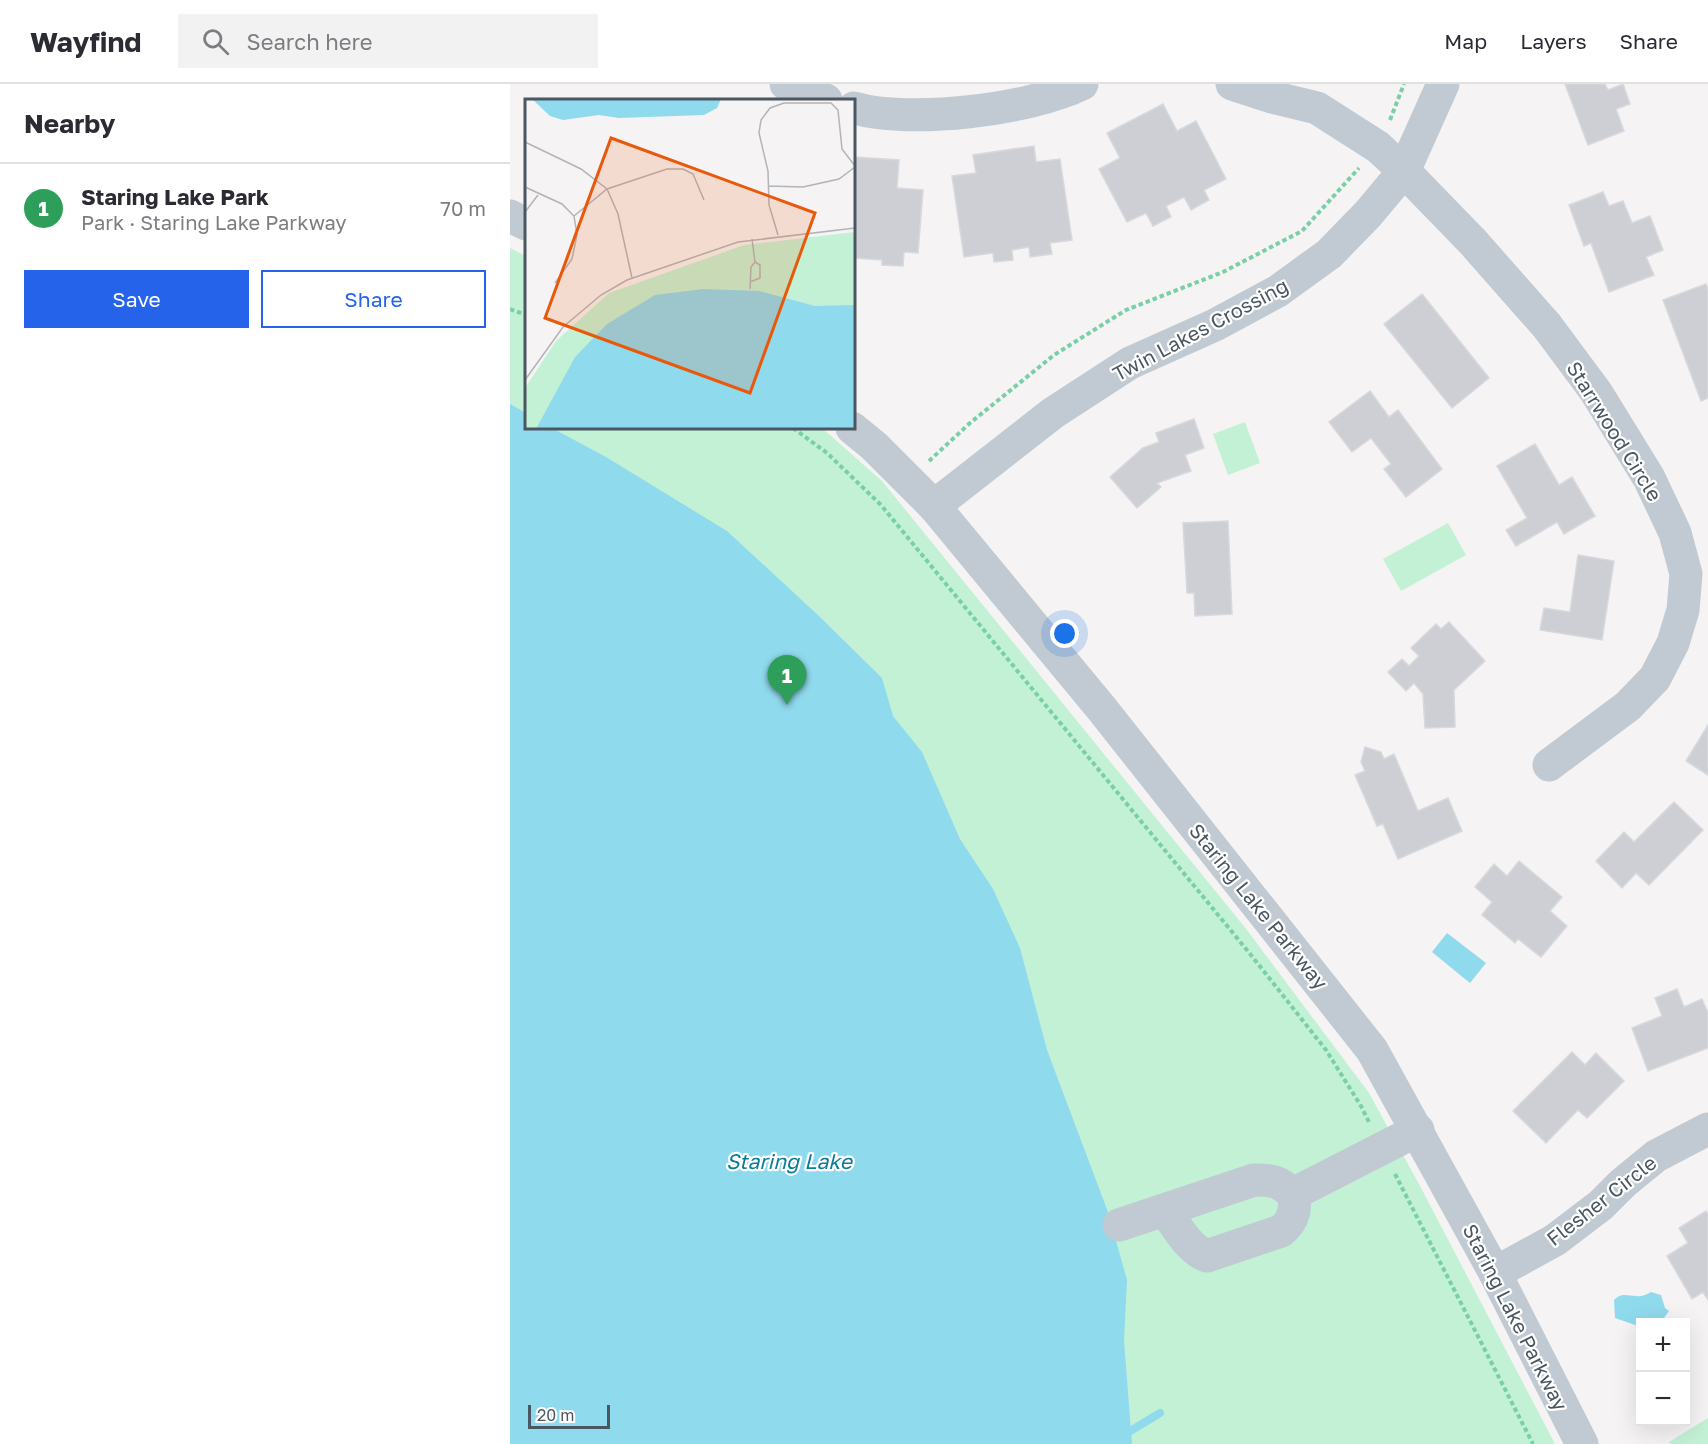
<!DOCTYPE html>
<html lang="en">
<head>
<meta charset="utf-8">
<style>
  body { margin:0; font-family:"Golos Text",sans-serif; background:#f2f2f3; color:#2b2b33 }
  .controls { position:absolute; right:18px; bottom:18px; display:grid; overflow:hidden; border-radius:0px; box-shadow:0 6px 24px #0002 }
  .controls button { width:54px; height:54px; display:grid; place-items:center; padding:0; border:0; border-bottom:2px solid #e1e1e2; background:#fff; color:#2b2b33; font:30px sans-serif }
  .scale { position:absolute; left:18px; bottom:15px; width:82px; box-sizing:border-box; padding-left:6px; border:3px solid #4a5661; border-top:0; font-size:16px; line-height:21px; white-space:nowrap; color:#4a5661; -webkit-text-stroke:4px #fff; paint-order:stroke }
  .you { position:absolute; left:555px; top:550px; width:21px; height:21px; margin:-15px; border:4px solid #fff; border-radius:50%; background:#1a73e8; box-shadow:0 0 0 9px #1a73e833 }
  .badge { display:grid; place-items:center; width:39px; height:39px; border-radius:50%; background:#2563eb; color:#fff; font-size:20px; font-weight:700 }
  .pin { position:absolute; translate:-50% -50px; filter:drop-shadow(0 2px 3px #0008) }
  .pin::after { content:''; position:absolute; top:32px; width:21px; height:18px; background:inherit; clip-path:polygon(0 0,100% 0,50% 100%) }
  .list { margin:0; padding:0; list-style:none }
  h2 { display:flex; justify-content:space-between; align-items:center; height:78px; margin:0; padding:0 24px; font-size:26px }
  h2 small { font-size:20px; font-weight:400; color:#7c7c81 }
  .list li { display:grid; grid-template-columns:39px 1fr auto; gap:18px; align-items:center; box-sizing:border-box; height:90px; padding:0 24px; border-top:2px solid #e1e1e2 }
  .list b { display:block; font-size:22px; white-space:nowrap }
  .list p { margin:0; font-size:20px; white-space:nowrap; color:#7c7c81 }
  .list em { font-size:20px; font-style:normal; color:#7c7c81 }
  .actions { display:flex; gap:12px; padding:18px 24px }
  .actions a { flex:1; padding:14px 0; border:2px solid #2563eb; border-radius:0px; text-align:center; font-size:21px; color:#2563eb }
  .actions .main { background:#2563eb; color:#fff }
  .icon { flex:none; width:33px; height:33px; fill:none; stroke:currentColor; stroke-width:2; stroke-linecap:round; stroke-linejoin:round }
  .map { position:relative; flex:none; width:1198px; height:1360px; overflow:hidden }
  header { display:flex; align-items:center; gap:36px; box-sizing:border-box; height:84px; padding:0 30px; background:#fff; border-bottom:2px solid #e1e1e2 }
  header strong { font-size:28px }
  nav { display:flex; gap:33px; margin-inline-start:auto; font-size:21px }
  .search { width:420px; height:54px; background:#f2f2f3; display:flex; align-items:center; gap:15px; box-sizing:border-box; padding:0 21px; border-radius:0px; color:#7c7c81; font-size:22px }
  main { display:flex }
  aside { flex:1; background:#fff }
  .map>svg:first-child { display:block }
</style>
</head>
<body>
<header>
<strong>Wayfind</strong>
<div class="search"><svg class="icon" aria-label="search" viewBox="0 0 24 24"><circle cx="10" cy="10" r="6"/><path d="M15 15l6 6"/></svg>Search here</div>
<nav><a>Map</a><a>Layers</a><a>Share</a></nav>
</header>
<main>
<aside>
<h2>Nearby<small></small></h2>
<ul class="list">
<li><span class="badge" style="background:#2e9e5b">1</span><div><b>Staring Lake Park</b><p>Park · Staring Lake Parkway</p></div><em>70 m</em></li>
</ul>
<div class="actions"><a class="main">Save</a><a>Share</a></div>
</aside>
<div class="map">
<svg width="1198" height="1360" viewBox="0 0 1198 1360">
  <rect width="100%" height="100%" fill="#f5f3f3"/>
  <g fill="#c3f1d5">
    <polygon points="0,164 16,172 16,344 312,344 372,397 737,846 859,1009 910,1102 1045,1360 0,1360"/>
    <polygon points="735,338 750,379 718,391 703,350"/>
    <polygon points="938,439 956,471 891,507 873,475"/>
    <polygon points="1198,1334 1198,1360 1161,1360 1159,1358"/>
  </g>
  <g fill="#90daee">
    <polygon points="0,320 16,329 16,344 42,344 96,373 217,447 310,533 372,594 383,632 412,668 450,755 483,805 510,864 537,966 598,1128 617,1196 614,1257 622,1360 0,1360"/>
    <polygon points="937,849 976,879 960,899 922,868"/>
    <path d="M 1141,1208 L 1151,1211 L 1155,1224 L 1159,1227 L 1154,1234 L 1130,1238 L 1128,1242 L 1105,1234 L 1104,1216 C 1112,1208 1117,1212 1127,1212 C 1132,1213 1137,1210 1141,1208 Z"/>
  </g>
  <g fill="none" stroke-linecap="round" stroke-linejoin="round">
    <polyline stroke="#90daee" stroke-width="8" points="599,1360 650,1329"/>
  </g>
  <g fill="#cdcfd5" stroke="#d7d9de" stroke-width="1.5">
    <polygon points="1055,0 1095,0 1098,6 1113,0 1120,20 1106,25 1114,47 1078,61"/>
    <polygon points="653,20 667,47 686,37 716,95 694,106 699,116 681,126 674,113 656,122 661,133 643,142 636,129 617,138 589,85 610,74 597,49"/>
    <polygon points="524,62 526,78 550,75 562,156 540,159 542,170 520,173 519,163 502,166 503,176 484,178 483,169 454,173 442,92 466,89 463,71"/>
    <polygon points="344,73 389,76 387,104 413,106 408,169 394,168 393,182 372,181 372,176 344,174"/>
    <polygon points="1093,108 1099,122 1113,117 1122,139 1140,132 1153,166 1136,173 1144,191 1099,208 1081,159 1074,162 1059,121"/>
    <polygon points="1196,200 1198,206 1198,314 1191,317 1153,216"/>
    <polygon points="912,210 979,294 942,324 874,240"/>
    <polygon points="860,307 879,333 888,326 932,385 896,413 874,385 881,380 861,354 842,368 819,338"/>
    <polygon points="684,335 694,364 675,371 681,387 647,399 651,403 627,424 600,393 633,364 649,358 646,349"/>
    <polygon points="1025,360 1049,401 1062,393 1085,432 1054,450 1047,438 1006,462 996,446 1017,434 987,382"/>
    <polygon points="718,437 722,530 685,532 684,509 677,509 673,439"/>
    <polygon points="1068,471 1104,477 1092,556 1030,546 1034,524 1060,528"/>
    <polygon points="939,538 975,577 944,606 945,643 915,644 913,610 904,599 896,607 878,588 892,575 899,582 909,572 901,564 926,540 931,545"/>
    <polygon points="1198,641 1198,691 1176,677"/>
    <polygon points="855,663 871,668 874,675 884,670 908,727 938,714 952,747 888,775 873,740 867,742 845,691 855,687 851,678"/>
    <polygon points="1164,718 1193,746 1139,801 1126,789 1112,804 1086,777 1114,748 1124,758"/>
    <polygon points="1009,777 1052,813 1040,827 1057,842 1031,873 1008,855 1005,859 972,831 982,818 965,803 984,780 997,792"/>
    <polygon points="1167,905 1174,923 1192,915 1198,929 1198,964 1138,987 1122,944 1152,932 1145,914"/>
    <polygon points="1062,968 1075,981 1086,969 1114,997 1077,1034 1068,1026 1036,1059 1003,1027"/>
    <polygon points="1196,1127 1198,1130 1198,1216 1193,1208 1182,1215 1157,1172 1178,1159 1169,1144"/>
  </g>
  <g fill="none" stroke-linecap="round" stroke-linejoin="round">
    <g stroke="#7ad0a6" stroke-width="4" stroke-dasharray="4.5 3" stroke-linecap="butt">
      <polyline points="880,36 894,0"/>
      <polyline points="0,225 16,231"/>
      <polyline points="283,344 317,369 371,421 741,871 816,966 851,1022 859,1038"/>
      <polyline points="419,377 460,339 544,271 616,226 713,188 792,147 849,84"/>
      <polyline points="885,1090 1023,1360"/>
    </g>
    <g stroke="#c1cad2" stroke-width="33">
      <polyline points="276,0 316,16"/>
      <polyline points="722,0 762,13 807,24 868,63 894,87 962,157 1037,242 1086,308 1139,394 1165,449 1176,490 1173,526 1163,559 1145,594 1118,622 1039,681"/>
      <path d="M 344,24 C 400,40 519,26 572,0"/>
      <polyline points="0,132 16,140"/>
      <polyline points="342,344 364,362 424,422 592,625 862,966 985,1189 1072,1360"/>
      <polyline points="424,422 543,329 620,279 705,241 768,207 819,170 858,130 894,87 933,0"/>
      <path d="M 655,1126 C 666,1141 679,1166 697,1172 L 771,1147 C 783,1137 787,1126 783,1110"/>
      <path d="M 609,1141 L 744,1096 C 763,1096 769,1097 783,1110 L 908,1046"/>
      <polyline points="985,1189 1045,1156 1091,1121 1113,1099 1146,1072 1198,1045"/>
    </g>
  </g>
  <g text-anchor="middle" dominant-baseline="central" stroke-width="4.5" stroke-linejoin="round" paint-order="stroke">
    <g font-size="20" fill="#4a5661" stroke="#fff">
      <text transform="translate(690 245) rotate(-28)">Twin Lakes Crossing</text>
      <text transform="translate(1105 347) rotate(58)">Starrwood Circle</text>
      <text transform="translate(749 822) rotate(51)">Staring Lake Parkway</text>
      <text transform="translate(1091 1116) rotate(-38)">Flesher Circle</text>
      <text transform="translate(1006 1233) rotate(63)">Staring Lake Parkway</text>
    </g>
    <g font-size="21" font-style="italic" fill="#0c7c9b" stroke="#fff">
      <text x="279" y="1077">Staring Lake</text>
    </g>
  </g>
  <g transform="translate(15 15)">
    <rect width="330" height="330" fill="#f5f3f3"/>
    <path d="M 330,133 L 330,330 L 0,330 L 0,289 L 31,242 L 84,194 L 219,146 Z" fill="#c3f1d5"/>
    <path d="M 7,0 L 196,0 L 192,9 L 179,16 L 94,19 L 74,16 L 38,21 L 25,17 ZM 178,190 L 234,192 L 290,207 L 330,206 L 330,330 L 11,330 L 50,258 L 82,225 L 130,196 Z" fill="#90daee"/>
    <path fill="none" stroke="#b1b4b9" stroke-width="1.5" d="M 0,43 L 56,70 L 82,90 L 93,115 L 107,179M 243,87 L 278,88 L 314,80 L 330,68M 0,88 L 37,105 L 49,117 L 52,136 L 47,160 L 30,184M 0,113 L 13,96M 49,117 L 82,90 L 142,70 L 158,70 L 168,75 L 179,101M 253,136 L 244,106 L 243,72 L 234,34 L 236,21 L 245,9 L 259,4 L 306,4 L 313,11 L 317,50 L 330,67M 225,183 L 235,179 L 235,166 L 230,163M 225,190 L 226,168 L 230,163 L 227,140M 0,281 L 38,228 L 76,196 L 102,181 L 213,143 L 330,129"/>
    <path fill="#e8590c" fill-opacity="0.15" stroke="#e8590c" stroke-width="3" d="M 86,39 L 290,114 L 225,294 L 20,219 Z"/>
    <rect width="330" height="330" fill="none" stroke="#4a5661" stroke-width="3"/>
  </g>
</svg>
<div class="controls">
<button>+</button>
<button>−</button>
</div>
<div class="scale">20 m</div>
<div class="you"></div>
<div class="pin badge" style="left:277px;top:621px;background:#2e9e5b">1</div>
</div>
</main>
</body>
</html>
